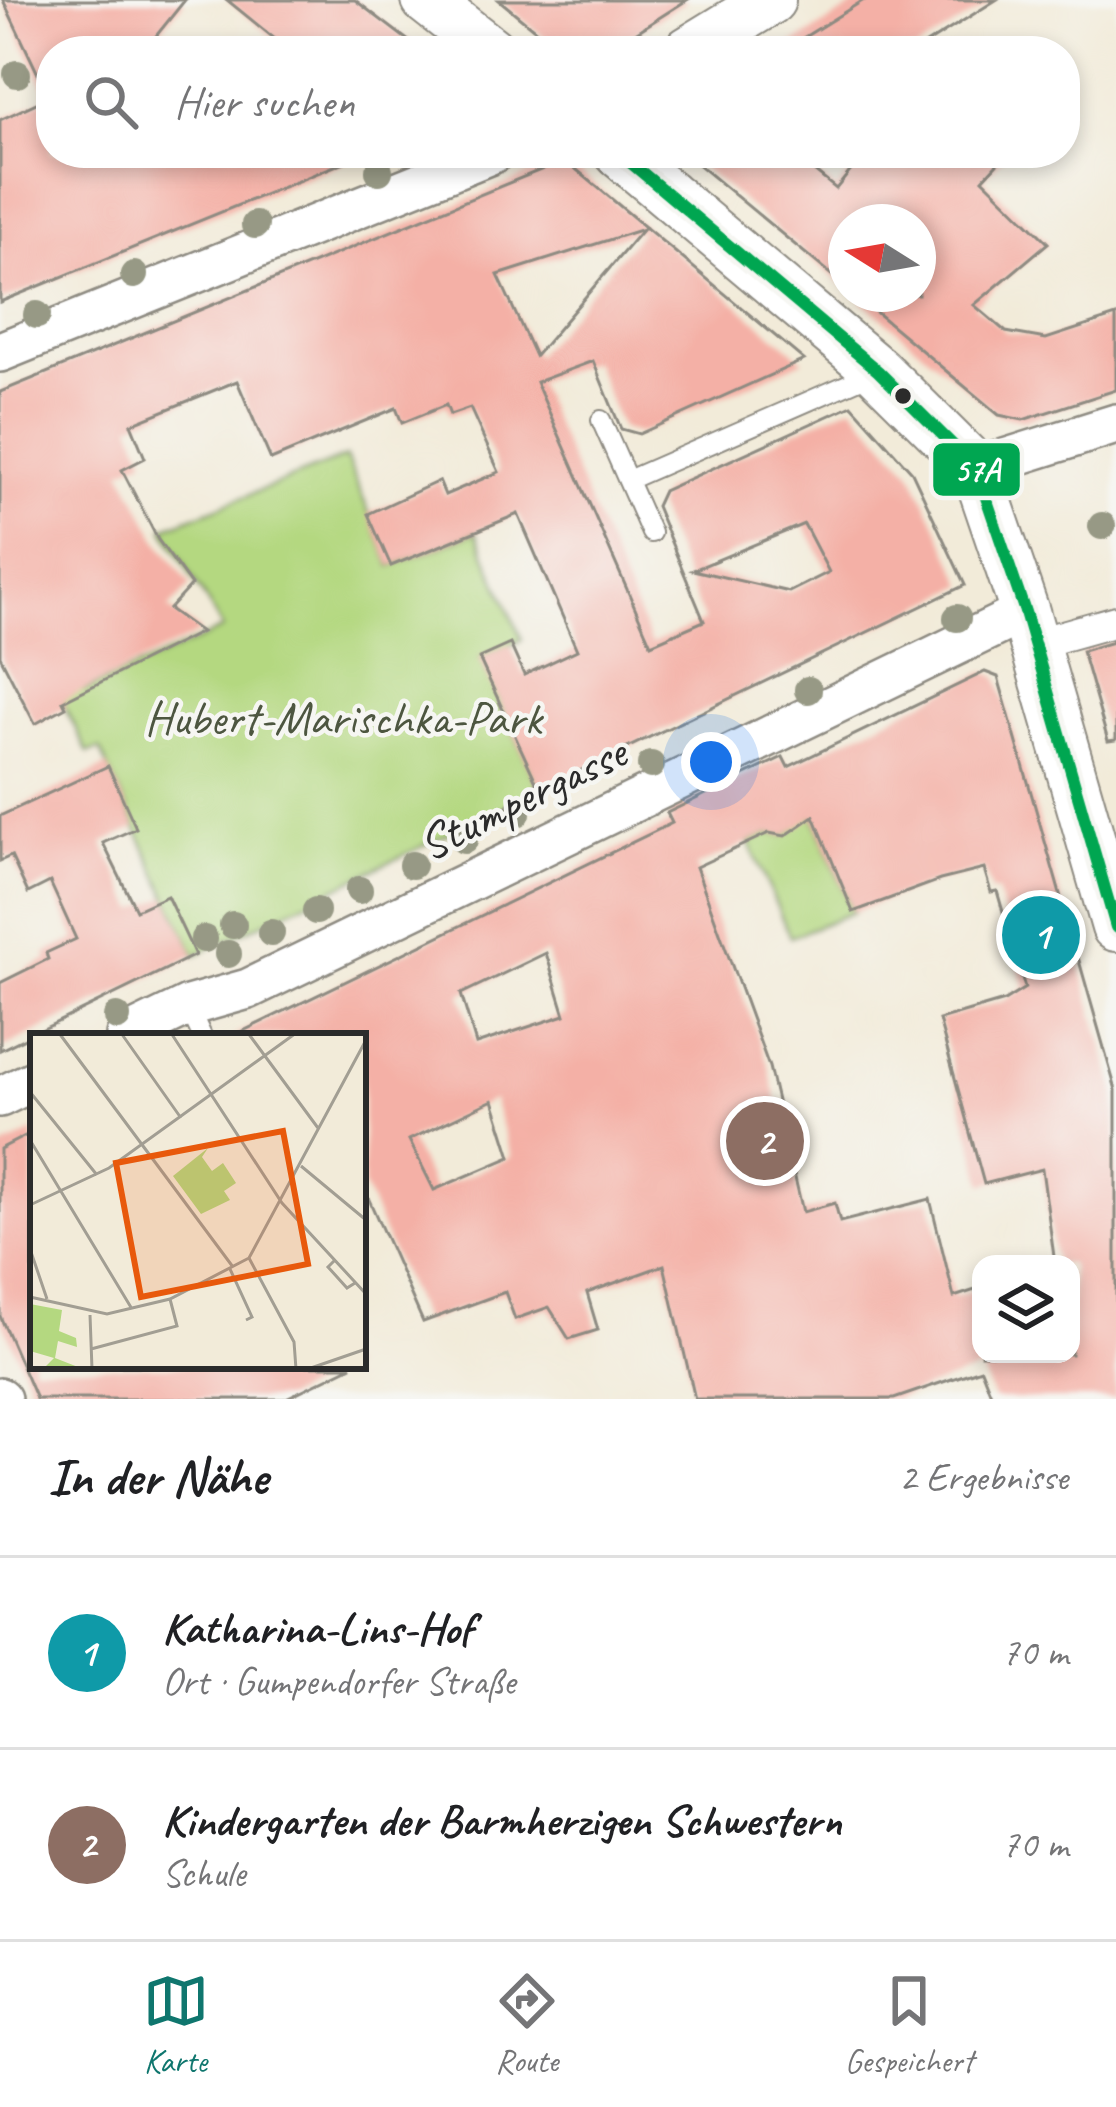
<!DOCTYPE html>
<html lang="de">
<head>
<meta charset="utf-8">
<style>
  body { margin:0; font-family:Caveat,sans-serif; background:#f2f2f2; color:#202124 }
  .controls { position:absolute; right:36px; bottom:36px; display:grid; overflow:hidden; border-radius:24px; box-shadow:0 6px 18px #0003 }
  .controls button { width:108px; height:108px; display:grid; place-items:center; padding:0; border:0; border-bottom:3px solid #e0e0e0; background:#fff; color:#202124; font:60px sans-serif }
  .compass { position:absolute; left:828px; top:204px; width:108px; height:108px; border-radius:50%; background:#fff; box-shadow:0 6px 18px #0003; rotate:281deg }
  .you { position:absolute; left:711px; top:762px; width:42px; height:42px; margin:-30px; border:9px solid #fff; border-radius:50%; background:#1a73e8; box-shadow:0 0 0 18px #1a73e833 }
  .badge { display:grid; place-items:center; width:78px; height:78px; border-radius:50%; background:#0f766e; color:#fff; font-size:39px; font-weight:700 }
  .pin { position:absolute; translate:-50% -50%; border:6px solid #fff; box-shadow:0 3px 12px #0006 }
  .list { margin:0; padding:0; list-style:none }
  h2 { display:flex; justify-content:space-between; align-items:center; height:156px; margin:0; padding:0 48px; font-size:51px }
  h2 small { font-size:39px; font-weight:400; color:#757577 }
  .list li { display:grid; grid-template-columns:78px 1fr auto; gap:36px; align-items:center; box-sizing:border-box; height:192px; padding:0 48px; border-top:3px solid #e0e0e0 }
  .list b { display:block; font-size:45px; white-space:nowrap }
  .list p { margin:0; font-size:39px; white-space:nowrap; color:#757577 }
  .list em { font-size:39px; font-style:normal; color:#757577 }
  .icon { flex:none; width:66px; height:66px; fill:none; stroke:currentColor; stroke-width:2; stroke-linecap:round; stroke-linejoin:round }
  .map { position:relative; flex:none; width:1116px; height:1399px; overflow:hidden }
  .search { position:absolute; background:#fff; box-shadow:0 6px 18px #0003; left:36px; right:36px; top:36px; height:132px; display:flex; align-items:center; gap:30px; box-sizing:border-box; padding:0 42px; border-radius:48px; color:#757577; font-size:45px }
  .sheet { height:540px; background:#fff }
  nav { display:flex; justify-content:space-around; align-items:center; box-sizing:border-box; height:168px; border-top:3px solid #e0e0e0; background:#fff; font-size:33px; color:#757577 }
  nav a { display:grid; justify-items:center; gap:6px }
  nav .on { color:#0f766e }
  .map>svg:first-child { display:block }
</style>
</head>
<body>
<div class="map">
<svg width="1116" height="1399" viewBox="0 0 1116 1399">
  <rect width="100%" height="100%" fill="#f6f6f2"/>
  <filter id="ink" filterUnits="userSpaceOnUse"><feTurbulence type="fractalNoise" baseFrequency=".00833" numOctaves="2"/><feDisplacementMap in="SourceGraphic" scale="24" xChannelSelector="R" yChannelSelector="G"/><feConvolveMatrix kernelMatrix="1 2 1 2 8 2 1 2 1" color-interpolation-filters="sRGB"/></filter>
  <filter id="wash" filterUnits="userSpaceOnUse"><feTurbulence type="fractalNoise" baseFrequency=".004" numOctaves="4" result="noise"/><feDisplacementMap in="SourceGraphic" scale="48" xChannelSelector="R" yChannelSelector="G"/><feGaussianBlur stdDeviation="2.7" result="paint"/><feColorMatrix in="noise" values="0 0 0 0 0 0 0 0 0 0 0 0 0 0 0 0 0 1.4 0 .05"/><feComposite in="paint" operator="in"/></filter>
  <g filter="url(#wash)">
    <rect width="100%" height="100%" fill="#f2ebd9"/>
    <g fill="#b4d880" stroke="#708256" stroke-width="3">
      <polygon points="346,457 391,566 476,532 522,640 480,658 540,790 195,955 100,749 88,753 25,628 55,618 85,691 223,629 164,528"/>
      <polygon points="812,813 853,912 790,937 749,842 769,833 785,836"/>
    </g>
    <g id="blocks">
      <g fill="#f4b0a6" fill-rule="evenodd">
        <polygon points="3,0 185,0 152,41 128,51 51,51 51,153 364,154 0,302 0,120 49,97"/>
        <polygon points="227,0 355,0 422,51 266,51 275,39"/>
        <polygon points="499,0 687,0 607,51 561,51"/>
        <polygon points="864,0 996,0 915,51 782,51"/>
        <polygon points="684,153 792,153 836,189 865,153 1007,153 983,179 1048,243 974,305 1006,332 1046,339 1116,316 1116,390 1023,420 999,415 854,294 918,294 918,222 846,222 846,287"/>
        <path d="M 565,160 L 804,360 L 639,434 L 621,429 L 593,361 L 536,382 L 651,644 L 704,621 L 656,506 L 663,491 L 852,405 L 912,472 L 965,585 L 540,790 L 479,658 L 510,644 L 524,675 L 577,650 L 518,514 L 391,566 L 368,514 L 439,481 L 445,495 L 499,472 L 470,408 L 450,415 L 446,405 L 402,423 L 396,408 L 271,460 L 237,381 L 131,424 L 145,458 L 122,470 L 158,540 L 191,585 L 169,609 L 201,632 L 63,701 L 66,707 L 35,724 L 0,656 L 0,392 ZM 643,229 L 535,356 L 498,275 ZM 804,524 L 829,572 L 789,592 L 693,570 Z"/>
        <polygon points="1116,641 1116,740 1108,741 1082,651"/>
        <path d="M 985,672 L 998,677 L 1116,1090 L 1116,1399 L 993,1399 L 981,1369 L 894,1399 L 695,1399 L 664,1265 L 587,1293 L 598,1330 L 569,1339 L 549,1307 L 515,1319 L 505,1292 L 423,1322 L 363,1186 L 363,1036 L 233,1036 L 672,823 L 667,813 L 783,757 L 788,767 ZM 814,816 L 853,912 L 940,880 L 984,869 L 991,892 L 997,891 L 1025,988 L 1004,1001 L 939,1020 L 984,1184 L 1042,1169 L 1055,1264 L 1071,1264 L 1071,1354 L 981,1354 L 981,1288 L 954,1297 L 930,1199 L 840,1222 L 835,1203 L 803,1212 L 769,1067 L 696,867 L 769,833 L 785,836 ZM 546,953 L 565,1015 L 476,1044 L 461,994 ZM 493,1100 L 511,1157 L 434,1190 L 409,1140 Z"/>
        <polygon points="108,766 136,828 103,843 136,910 167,896 195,955 0,1050 0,983 48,959 46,953 76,939 50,882 28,893 11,856 0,861 0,816"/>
        <polygon points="33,1132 33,1366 352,1366 284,1399 36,1399 0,1316 0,1149"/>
      </g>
    </g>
  </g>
  <g filter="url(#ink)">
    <use href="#blocks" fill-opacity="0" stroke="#8e8b82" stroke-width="3"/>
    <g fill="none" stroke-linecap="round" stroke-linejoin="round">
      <defs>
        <g id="service">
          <polyline points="601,420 651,533"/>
          <polyline points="628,480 873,373"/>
          <polyline points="188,1006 202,1036"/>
        </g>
        <polyline id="pedestrian" points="1034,644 1116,621"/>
        <g id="minor">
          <polyline points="0,352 493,153"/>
          <polyline points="976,468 1116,424"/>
          <polyline points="126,1036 188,1006 248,989 1025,612"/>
          <polyline points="0,1097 33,1081"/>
          <polyline points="0,1398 1,1399"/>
        </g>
        <g id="tertiary">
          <polyline points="426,0 491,51"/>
          <polyline points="688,51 771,0"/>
          <polyline points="619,153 878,371 976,468 1025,612 1116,927"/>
        </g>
      </defs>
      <use href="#service" stroke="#8e8b82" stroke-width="22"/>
      <use href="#pedestrian" stroke="#8e8b82" stroke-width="34"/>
      <use href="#minor" stroke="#8e8b82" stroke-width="44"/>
      <use href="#tertiary" stroke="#8e8b82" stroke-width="52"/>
      <use href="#service" stroke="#fff" stroke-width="18"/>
      <use href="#pedestrian" stroke="#fff" stroke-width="30"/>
      <use href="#minor" stroke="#fff" stroke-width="39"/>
      <use href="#tertiary" stroke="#fff" stroke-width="48"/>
      <defs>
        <polyline id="bus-1" points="619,153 878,371 976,468 1025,612 1116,927"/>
      </defs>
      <use href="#bus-1" stroke="#f6f6f2" stroke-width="21"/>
      <use href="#bus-1" stroke="#00a651" stroke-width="12"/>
    </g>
    <g fill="#979985">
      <circle cx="17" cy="74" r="14"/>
      <circle cx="379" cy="171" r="14"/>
      <circle cx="255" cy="225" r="14"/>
      <circle cx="134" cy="275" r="14"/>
      <circle cx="37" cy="315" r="14"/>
      <circle cx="1102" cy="526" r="14"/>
      <circle cx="957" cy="618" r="14"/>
      <circle cx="808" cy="690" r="14"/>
      <circle cx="651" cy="765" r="14"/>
      <circle cx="517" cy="813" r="14"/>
      <circle cx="464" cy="840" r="14"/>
      <circle cx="412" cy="865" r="14"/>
      <circle cx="359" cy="890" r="14"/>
      <circle cx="316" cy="911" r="14"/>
      <circle cx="233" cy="925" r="14"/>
      <circle cx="271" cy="933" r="14"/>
      <circle cx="204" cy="939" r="14"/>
      <circle cx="228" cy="954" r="14"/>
      <circle cx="117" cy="1017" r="14"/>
    </g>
  </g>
  <circle fill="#2b2b2b" stroke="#f6f6f2" stroke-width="4.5" cx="903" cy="396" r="10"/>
  <g text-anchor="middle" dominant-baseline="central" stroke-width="9" stroke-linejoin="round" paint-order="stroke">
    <g font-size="48" fill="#4d5640" stroke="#f6f6f2">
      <text x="343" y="718">Hubert-Marischka-Park</text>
    </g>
    <g font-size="48" fill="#2b2b2b" stroke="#f6f6f2">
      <text transform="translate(522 798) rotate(-26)">Stumpergasse</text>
    </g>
  </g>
  <g transform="translate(30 1033)">
    <rect width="336" height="336" fill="#f2ebd9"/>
    <path d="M 178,115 L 172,124 L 182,138 L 193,130 L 206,150 L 194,158 L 200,167 L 171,181 L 143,143 ZM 0,271 L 32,277 L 29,298 L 46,305 L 47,314 L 28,308 L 25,325 L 48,334 L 15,334 L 24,325 L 0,318 Z" fill="#b4d880"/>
    <path fill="none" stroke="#a29e93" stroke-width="3" d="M 29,0 L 203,234M 91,0 L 151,85M 141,0 L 252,170 L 336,261M 218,0 L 288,95M 0,59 L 67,142M 0,107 L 102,276M 271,133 L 336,187M 0,172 L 79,135 L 266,0M 0,216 L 17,266M 219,225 L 264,309 L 266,336M 305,227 L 298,234 L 317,255 L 325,250M 200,236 L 222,284 L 216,287M 0,264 L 77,281 L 140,266 L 219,225 L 336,7M 60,282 L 62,336M 61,316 L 147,293 L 140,266M 278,336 L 336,316"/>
    <path fill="#e8590c" fill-opacity="0.15" stroke="#e8590c" stroke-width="6" d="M 253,98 L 278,231 L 111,264 L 86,130 Z"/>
    <rect width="336" height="336" fill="none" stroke="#2b2b2b" stroke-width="6"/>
  </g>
  <rect stroke="#f6f6f2" stroke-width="4.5" x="931" y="441" width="91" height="57" rx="12" fill="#00a651"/>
  <g font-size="33" text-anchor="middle" font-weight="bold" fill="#fff">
    <text x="977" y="481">57A</text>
  </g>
</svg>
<div class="controls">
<button><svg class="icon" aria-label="layers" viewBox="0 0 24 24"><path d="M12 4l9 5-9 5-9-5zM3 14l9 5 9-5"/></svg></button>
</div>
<svg class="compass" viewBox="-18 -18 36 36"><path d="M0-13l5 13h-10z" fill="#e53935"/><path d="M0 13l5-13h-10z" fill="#757577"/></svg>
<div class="you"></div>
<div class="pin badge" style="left:1041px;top:935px;background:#0f9aa8">1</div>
<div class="pin badge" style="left:765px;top:1141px;background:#8d6e63">2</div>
<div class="search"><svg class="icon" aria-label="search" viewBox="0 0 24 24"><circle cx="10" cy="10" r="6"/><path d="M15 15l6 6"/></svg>Hier suchen</div>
</div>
<section class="sheet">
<h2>In der Nähe<small>2 Ergebnisse</small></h2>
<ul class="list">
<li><span class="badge" style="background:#0f9aa8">1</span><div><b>Katharina-Lins-Hof</b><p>Ort · Gumpendorfer Straße</p></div><em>70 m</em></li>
<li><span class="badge" style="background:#8d6e63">2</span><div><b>Kindergarten der Barmherzigen Schwestern</b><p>Schule</p></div><em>70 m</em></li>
</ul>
</section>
<nav>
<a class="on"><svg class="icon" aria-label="map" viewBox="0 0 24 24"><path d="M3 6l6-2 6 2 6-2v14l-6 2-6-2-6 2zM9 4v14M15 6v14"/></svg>Karte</a>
<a><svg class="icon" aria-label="directions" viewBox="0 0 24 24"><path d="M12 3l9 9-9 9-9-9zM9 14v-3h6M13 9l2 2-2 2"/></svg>Route</a>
<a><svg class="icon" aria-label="saved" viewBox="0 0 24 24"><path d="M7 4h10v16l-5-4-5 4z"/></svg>Gespeichert</a>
</nav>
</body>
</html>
